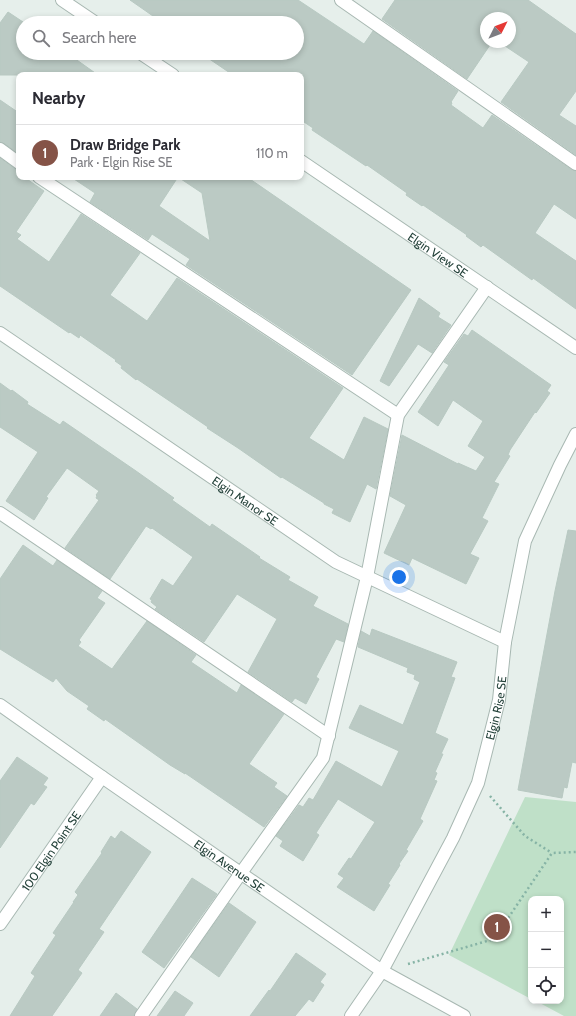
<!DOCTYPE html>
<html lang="en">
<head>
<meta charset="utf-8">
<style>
  body { margin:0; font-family:Cabin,sans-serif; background:#f7f7f7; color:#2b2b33 }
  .controls { position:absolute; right:12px; bottom:12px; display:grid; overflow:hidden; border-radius:8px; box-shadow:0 2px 6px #0003 }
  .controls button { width:36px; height:36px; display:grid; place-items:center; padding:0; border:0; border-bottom:1px solid #e1e1e2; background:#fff; color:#2b2b33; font:20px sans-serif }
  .compass { position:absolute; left:480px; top:12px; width:36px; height:36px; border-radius:50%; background:#fff; box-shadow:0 2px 6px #0003; rotate:48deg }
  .you { position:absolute; left:399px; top:577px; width:14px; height:14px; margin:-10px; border:3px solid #fff; border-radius:50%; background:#1a73e8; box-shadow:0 0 0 6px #1a73e833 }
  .badge { display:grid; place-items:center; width:26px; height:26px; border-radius:50%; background:#855347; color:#fff; font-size:13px; font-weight:700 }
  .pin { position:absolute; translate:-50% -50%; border:2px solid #fff; box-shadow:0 1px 4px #0006 }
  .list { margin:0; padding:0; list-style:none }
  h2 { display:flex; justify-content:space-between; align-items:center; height:52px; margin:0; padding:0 16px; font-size:17px }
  h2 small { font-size:13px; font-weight:400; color:#7c7c81 }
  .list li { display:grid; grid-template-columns:26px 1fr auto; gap:12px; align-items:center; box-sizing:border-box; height:56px; padding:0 16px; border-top:1px solid #e1e1e2 }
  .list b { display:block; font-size:15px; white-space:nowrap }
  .list p { margin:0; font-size:13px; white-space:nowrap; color:#7c7c81 }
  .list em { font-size:13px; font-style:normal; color:#7c7c81 }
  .icon { flex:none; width:22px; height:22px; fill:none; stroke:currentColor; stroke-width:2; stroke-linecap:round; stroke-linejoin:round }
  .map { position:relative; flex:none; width:576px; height:1016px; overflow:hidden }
  .search { position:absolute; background:#fff; box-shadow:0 2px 6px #0003; left:16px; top:16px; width:288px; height:44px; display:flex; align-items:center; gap:10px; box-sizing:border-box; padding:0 14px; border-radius:22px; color:#7c7c81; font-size:15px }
  .panel { position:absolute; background:#fff; box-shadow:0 2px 6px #0003; left:16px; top:72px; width:288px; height:108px; border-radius:8px }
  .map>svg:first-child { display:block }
</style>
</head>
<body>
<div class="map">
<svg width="576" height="1016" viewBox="0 0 576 1016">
  <rect width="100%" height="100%" fill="#e6efeb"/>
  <polygon fill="#bfe0c8" points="525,797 576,802 576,1016 564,1016 536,1001 561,1001 561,899 531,899 531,999 449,955"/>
  <g fill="#bbcac4" stroke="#b8c9c2" fill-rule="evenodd">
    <polygon points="130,0 298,0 364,44 373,31 458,91 451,102 452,103 451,105 483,128 492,115 572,170 576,171 576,219 554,204 535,233 576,261 576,309 533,278 532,280 483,245 481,247 466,236 467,235 423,205 422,206 406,195 407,193 367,165 366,166 312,130 313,128 301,120 301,75 233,75 202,54 203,53 297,53 297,23 163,23"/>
    <polygon points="395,0 528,0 576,34 576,91 559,115 576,126 576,155 501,102 529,62 499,42 510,42 510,18 486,18 486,42 492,42 467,79 382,19"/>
    <polygon points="8,12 23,22 23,53 67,53 98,75 0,75 0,23"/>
    <polygon points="0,100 19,113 19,154 4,143 0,142"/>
    <polygon points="0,158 15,169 19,170 19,177 24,177 44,191 16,232 21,235 17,239 49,262 81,214 140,253 110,295 147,321 177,278 343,388 309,438 344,460 364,417 388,429 376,489 367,484 350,522 332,513 334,509 324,504 324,503 282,477 281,478 238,448 207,428 208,427 137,379 136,380 121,368 122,366 115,361 116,360 80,335 79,338 70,332 69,333 0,286"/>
    <path d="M 71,177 L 247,177 L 411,290 L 352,375 L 186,265 L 190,259 L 152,234 L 148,240 L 90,202 L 95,193 ZM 178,177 L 202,193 L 210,241 L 159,206 Z"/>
    <polygon points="419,298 440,313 438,317 451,325 432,353 418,344 389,386 380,381"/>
    <polygon points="472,330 551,385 547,391 550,393 536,413 535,412 510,450 508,455 510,456 494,482 499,484 482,518 488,521 470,554 479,558 466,584 412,558 409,565 384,553 406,505 390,496 402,435 458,464 458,463 476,471 485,457 468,446 483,421 453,400 438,426 418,412 449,365 444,362 464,334 468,336"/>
    <polygon points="0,383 11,391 12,390 28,402 27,404 60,425 63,421 136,471 174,498 172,500 210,527 212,524 260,557 259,558 290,577 288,580 318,597 313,606 348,624 344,642 336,639 316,677 319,679 306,704 295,698 292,702 248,672 277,619 237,594 204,642 155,609 157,607 151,602 152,600 150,599 162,579 173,586 193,557 152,528 151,529 146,526 110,579 65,548 99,500 96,498 97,496 96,495 99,491 67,468 46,497 48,498 34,520 6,501 38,452 0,427"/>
    <polygon points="568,530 576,531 576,763 572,762 567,788 564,787 562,798 518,790 555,591"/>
    <polygon points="23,545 53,566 57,560 102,591 97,598 105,603 79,640 81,642 78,646 112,669 147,621 196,655 191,662 237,693 241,685 284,714 249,764 277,783 274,787 287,796 264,827 185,773 185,774 170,765 105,719 104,721 87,709 89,706 67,691 56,678 53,682 0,649 0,579"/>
    <polygon points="372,629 457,662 451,677 455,678 435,733 448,739 441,754 443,754 435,772 437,773 434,780 437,781 420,819 423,821 406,850 408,851 399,864 400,865 388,884 390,885 374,911 337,887 344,878 338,874 349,858 351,859 375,822 338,799 316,833 319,835 303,861 280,846 283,841 276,836 299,805 303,807 309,798 313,800 336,761 382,787 399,751 349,728 360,705 403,725 420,682 414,679 415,675 407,672 408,668 358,647 361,631 370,636"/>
    <polygon points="17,757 48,778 43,785 47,787 34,805 31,803 0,848 0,781"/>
    <polygon points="121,831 151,852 99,929 104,932 78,970 82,973 52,1016 10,1016 35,976 31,973 56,935 53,933 74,902 73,902 78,895 75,892 102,853 101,852 111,836 115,839"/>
    <polygon points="192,878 217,894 164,968 142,952"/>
    <polygon points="229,903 256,922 219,977 191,957"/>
    <polygon points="296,953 326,974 320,982 324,985 313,1002 309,999 295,1016 250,1016 269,990 270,991"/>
    <polygon points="175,991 193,1003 184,1016 157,1016"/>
    <polygon points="116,993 137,1009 134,1016 100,1016"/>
  </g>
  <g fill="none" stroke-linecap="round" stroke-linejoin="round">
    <defs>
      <g id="lane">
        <polyline points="341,0 576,164"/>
        <polyline points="0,149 19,163"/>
        <polyline points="39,177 398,415"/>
        <polyline points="0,513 329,736"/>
        <polyline points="141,1016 241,873 323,758 367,577 398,415 487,287"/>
      </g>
      <g id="street">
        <polyline points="62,0 96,23"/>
        <polyline points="140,53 173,75"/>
        <path id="s1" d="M 301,161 L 576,348"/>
        <path id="s2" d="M 0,333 L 336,562 L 505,642"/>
        <path id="s3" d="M 0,705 L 102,777 L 382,971 L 464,1016"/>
        <path id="s4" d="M 0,924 L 102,777"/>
        <path id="s5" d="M 351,1016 L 382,971 L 453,838 L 478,783 L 499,700 L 505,642 L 525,541 L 560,465 L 576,434"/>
      </g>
    </defs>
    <use href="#lane" stroke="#a8b8b2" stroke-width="14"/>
    <use href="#street" stroke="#a8b8b2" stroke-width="14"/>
    <g stroke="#86b3a5" stroke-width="2.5" stroke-dasharray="2 3" stroke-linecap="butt">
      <polyline points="490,796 525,836 552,853"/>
      <polyline points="408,964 494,939 552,853 576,852"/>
    </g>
    <use href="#lane" stroke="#fff" stroke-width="12"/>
    <use href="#street" stroke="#fff" stroke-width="12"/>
  </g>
  <g text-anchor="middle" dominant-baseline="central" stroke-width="3" stroke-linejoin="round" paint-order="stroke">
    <g font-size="12" fill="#24423a" stroke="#f7fbf9">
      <text stroke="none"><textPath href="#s1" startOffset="166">Elgin View SE</textPath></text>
      <text stroke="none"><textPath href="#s2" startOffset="297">Elgin Manor SE</textPath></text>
      <text stroke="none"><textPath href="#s5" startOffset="343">Elgin Rise SE</textPath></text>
      <text stroke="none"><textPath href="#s4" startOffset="89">100 Elgin Point SE</textPath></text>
      <text stroke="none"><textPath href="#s3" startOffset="280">Elgin Avenue SE</textPath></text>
    </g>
  </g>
</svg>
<div class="controls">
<button>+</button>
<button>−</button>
<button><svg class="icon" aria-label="locate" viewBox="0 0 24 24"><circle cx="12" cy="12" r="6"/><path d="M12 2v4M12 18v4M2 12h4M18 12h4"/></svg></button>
</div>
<svg class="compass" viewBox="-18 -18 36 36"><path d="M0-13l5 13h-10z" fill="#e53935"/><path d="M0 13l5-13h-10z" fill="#7c7c81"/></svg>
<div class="you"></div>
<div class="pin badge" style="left:497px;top:927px">1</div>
<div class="search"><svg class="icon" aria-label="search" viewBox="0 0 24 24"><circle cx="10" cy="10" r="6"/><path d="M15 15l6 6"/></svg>Search here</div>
<section class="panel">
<h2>Nearby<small></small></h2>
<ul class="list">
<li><span class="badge">1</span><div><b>Draw Bridge Park</b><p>Park · Elgin Rise SE</p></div><em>110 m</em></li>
</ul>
</section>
</div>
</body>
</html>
